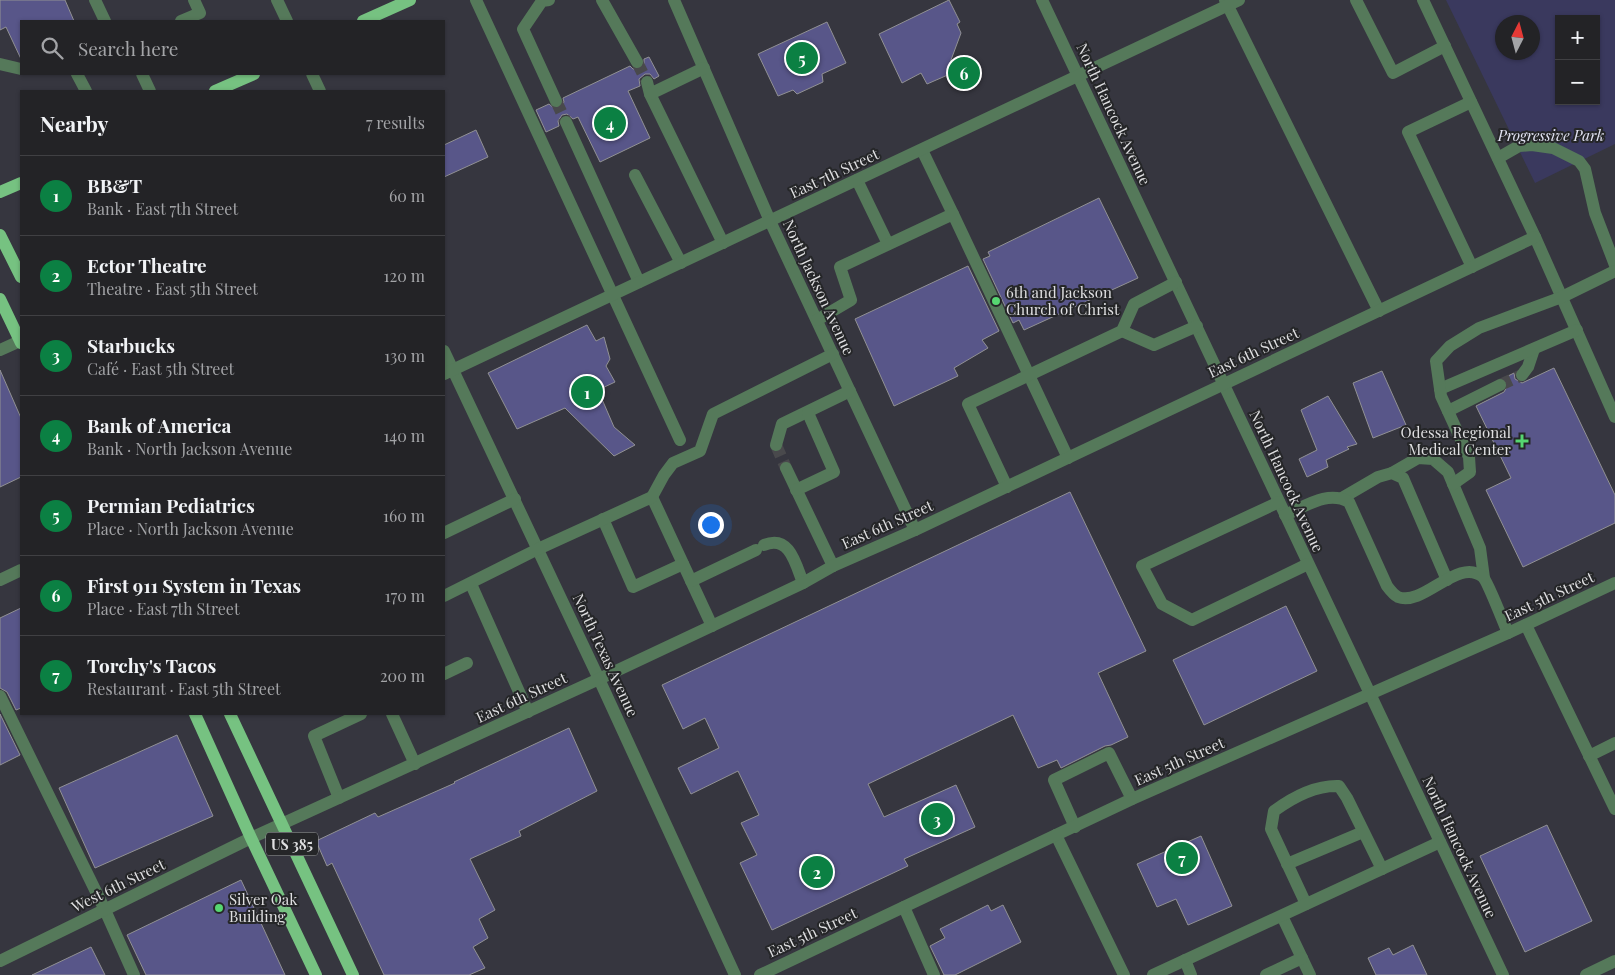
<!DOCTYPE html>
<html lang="en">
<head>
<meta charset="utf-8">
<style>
  body { margin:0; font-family:"Playfair Display",serif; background:#2f2f32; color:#f1f3f6 }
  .controls { position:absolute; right:15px; top:15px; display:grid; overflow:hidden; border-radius:0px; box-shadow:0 1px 4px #0004 }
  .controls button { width:45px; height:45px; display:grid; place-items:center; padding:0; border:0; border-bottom:1px solid #404043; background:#232326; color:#f1f3f6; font:25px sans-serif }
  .compass { position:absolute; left:1495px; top:15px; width:45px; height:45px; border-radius:50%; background:#232326; box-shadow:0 1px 4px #0004; rotate:6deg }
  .you { position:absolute; left:710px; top:524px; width:18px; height:18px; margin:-12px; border:4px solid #fff; border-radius:50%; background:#1a73e8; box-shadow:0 0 0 8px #1a73e833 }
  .badge { display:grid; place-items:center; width:32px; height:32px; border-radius:50%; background:#0b8043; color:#fff; font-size:16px; font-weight:700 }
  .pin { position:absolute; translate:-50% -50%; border:2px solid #fff; box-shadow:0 1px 5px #0006 }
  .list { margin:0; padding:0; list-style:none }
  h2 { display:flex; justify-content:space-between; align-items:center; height:65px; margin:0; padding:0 20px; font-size:21px }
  h2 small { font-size:16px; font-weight:400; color:#a3a4a7 }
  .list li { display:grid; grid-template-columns:32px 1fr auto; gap:15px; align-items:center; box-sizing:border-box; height:80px; padding:0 20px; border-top:1px solid #404043 }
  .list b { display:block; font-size:19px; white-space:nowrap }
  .list p { margin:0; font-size:16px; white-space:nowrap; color:#a3a4a7 }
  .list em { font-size:16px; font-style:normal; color:#a3a4a7 }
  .icon { flex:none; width:28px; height:28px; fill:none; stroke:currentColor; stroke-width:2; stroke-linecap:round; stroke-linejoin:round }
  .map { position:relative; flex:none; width:1615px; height:975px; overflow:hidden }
  .search { position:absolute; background:#232326; box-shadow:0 1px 4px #0004; left:20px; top:20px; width:425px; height:55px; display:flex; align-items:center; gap:12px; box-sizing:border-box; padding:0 18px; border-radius:0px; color:#a3a4a7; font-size:19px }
  .panel { position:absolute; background:#232326; box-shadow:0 1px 4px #0004; left:20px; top:90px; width:425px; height:625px; border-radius:0px }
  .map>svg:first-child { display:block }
</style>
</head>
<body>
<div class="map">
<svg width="1615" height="975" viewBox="0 0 1615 975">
  <rect width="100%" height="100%" fill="#2f2f32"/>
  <path fill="#36363f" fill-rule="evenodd" d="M 0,0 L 1615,0 L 1615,975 L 0,975 ZM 1559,19 L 1596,19 L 1596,101 L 1559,101 ZM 21,21 L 444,21 L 444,74 L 21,74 ZM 1502,22 L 1532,22 L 1532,52 L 1502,52 ZM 21,91 L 444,91 L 444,714 L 21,714 Z"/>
  <path fill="#3a395e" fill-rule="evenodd" d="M 1446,0 L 1615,0 L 1615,144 L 1535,183 ZM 1559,19 L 1596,19 L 1596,101 L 1559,101 ZM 1502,22 L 1532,22 L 1532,52 L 1502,52 Z"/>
  <g fill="#585689" stroke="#919194">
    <polygon points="0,0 65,0 74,21 21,21 21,59 6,27 0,30"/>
    <polygon points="949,0 960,22 957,24 961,33 948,68 950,74 927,84 921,73 902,83 879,34"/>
    <polygon points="827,22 846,63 822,74 823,82 797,94 793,90 778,96 758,54"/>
    <polygon points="649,57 659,76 654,79 650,74 645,74 639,79 640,86 628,91 650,138 600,162 578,117 573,119 567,114 562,115 558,121 559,126 546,132 536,110 549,104 555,109 560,108 564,102 563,98 630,66 633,69 641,69 644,66 644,59"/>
    <polygon points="476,130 488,157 444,177 444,145"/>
    <polygon points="1099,198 1138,278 1024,330 1019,320 1013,323 983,259 990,256 988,252"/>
    <polygon points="968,266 999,331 982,340 988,348 954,368 958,376 894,406 855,319"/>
    <polygon points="587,325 596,341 604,337 610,359 606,366 615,382 598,390 614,427 635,445 614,456 565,408 517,429 488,373"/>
    <polygon points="1554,368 1615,495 1615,523 1523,567 1486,490 1511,478 1476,406 1504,392 1508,385 1504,378 1514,373 1515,379 1522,383"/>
    <polygon points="0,370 21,418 21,477 0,487"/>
    <polygon points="1382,371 1406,425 1373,438 1353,383"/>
    <polygon points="1328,396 1357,444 1347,447 1349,449 1326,460 1328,467 1307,477 1299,459 1317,450 1301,410"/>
    <polygon points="1070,492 1146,651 1098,673 1128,737 1111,745 1105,746 1061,768 1057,760 1038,768 1013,715 868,784 884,817 956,785 975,827 904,859 908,866 772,930 740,863 757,855 741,823 759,815 738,771 691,794 678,768 719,748 705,718 683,729 662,685"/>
    <polygon points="1286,606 1317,671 1204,725 1173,660"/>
    <polygon points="21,608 21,708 16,710 7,692 0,688 0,618"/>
    <polygon points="0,714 20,755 0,765"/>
    <polygon points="569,728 597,791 519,831 521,836 470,859 495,910 479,919 488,938 473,947 485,968 469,975 384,975 332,863 327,866 316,841 375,813 378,817 455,783 454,782"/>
    <polygon points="177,735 213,816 95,868 59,788"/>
    <polygon points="1547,825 1592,921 1525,952 1480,856"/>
    <polygon points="1201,836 1232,906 1188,925 1176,899 1157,907 1137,864"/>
    <polygon points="241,880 285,975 146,975 127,935"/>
    <polygon points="988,905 991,911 1003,905 1021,942 955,975 944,975 930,946 945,938 940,929"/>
    <polygon points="1413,945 1427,975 1376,975 1368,958 1389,948 1393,955"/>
    <polygon points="91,947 105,975 32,975"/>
  </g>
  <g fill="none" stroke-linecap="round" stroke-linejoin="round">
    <g stroke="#49494c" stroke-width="12" stroke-dasharray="12 6" stroke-linecap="butt">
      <polyline points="637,62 647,82"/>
      <polyline points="556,101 566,122"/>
      <polyline points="1500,385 1522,375"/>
      <polyline points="776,445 786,468"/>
    </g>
    <g stroke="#55795a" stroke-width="12">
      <polyline points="95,0 105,21"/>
      <polyline points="277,0 287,21"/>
      <polyline points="476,0 680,440"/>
      <polyline points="549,0 542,1 523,29 556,101"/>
      <polyline points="602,0 637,62"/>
      <polyline points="674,0 770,221 915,530"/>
      <polyline points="1042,0 1503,975"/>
      <polyline points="1225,0 1379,311"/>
      <polyline points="1356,0 1393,73 1445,46"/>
      <polyline points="1423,0 1535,237 1615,417"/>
      <polyline points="181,21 200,13 194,0"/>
      <polyline points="0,64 21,69"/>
      <polyline points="77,74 86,91"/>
      <polyline points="142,74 150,91"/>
      <polyline points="312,74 320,91"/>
      <polyline points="647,82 650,94 723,243"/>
      <polyline points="650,94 704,68"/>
      <polyline points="1471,102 1408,132 1472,267"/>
      <polyline points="566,122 639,282"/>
      <polyline points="922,150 953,214"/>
      <polyline points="1498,158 1519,146 1532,145 1553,148 1579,161 1585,169 1595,213 1615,265"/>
      <polyline points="635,175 681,263"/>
      <polyline points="857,180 888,244"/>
      <polyline points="817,320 851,300 840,267 953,214 1068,458"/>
      <polyline points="1122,331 1154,345 1197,326"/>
      <polyline points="0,350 20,341"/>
      <polyline points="444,351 599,679 735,975"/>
      <polyline points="444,374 1239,0"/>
      <polyline points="1522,375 1528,367 1534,349"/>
      <polyline points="1440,389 1577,330"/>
      <polyline points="1448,411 1500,385"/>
      <polyline points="776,445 782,424 850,391"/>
      <polyline points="786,468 833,566"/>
      <polyline points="1392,473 1418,458 1433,459 1448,472 1480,548 1484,578"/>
      <polyline points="1453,484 1470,472 1469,457 1441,396 1436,361 1450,346 1479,328 1562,297 1615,271"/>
      <polyline points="1007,487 968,404 1122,331 1134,304 1176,282"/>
      <polyline points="796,490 834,472 808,413"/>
      <polyline points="652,497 712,626"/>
      <polyline points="1342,498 1378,477 1392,473 1403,478 1447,580"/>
      <polyline points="1279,502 1142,566 1162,604 1192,620 1308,564"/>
      <path d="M 1285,515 C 1306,506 1328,490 1349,502 L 1387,586 C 1390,590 1394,595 1398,597 C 1424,607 1458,556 1483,577 C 1488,582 1504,624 1508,633"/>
      <polyline points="603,519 633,587 683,564"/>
      <polyline points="444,533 515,499"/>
      <path d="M 764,545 C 790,534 796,565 803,583"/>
      <polyline points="0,580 21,570"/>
      <polyline points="691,581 756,550"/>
      <polyline points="471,584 528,712"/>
      <polyline points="444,596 538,549 652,497 664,475 673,463 700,451 713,414 833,354"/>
      <polyline points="1526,625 1615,809"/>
      <polyline points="444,674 467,663"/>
      <polyline points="0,696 105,910 134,975"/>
      <polyline points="392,714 415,764"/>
      <polyline points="1589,756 1615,743"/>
      <polyline points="339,798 314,736 361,714"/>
      <polyline points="1075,827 1054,780 1109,753 1132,799"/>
      <polyline points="1056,835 1124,975"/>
      <polyline points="1287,864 1363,832"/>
      <path d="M 1306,904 L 1271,829 L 1274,811 C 1293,797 1315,785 1339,786 L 1347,798 L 1382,869"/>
      <polyline points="904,907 934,975"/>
      <polyline points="1282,916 1310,975"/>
      <polyline points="1185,960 1191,975"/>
      <polyline points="0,961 251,838 599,679 803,583 833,566 915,530 1535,237"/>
      <polyline points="760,975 1132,799 1508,633 1615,583"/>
      <polyline points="1153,975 1440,842"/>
      <polyline points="1266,975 1302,958"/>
      <polyline points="1586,975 1615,961"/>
    </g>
    <g stroke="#76c281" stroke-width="12">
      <polyline points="363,21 410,0"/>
      <polyline points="215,91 254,74"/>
      <polyline points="0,192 21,183"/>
      <polyline points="0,235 21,277"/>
      <polyline points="0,299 21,343"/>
      <polyline points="195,714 251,838 316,975"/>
      <polyline points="230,714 353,975"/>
    </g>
  </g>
  <g fill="#56d671" stroke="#252628" stroke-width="2">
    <circle cx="996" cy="301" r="5"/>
    <path d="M1519.5 433.5h5v5h5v5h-5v5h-5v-5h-5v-5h5z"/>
    <circle cx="219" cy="908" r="5"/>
  </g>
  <g text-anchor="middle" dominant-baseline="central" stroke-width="4" stroke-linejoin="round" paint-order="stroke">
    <rect fill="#252628" stroke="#a7a8aa" stroke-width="1" x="266" y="832.5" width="52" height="23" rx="4"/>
    <g font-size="14" font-weight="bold" fill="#dfdfe1">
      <text x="292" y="844">US 385</text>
    </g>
    <g font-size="15" fill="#dfdfe1" stroke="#252628">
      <text transform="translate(1114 114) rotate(65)">North Hancock Avenue</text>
      <text transform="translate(834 173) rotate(-25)">East 7th Street</text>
      <text transform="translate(819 287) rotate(65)">North Jackson Avenue</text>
      <text transform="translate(1253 352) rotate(-25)">East 6th Street</text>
      <text transform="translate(1287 481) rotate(65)">North Hancock Avenue</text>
      <text transform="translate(887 524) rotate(-24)">East 6th Street</text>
      <text transform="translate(1549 596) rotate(-25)">East 5th Street</text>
      <text transform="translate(606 655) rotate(65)">North Texas Avenue</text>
      <text transform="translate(521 697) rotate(-25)">East 6th Street</text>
      <text transform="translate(1179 761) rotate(-24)">East 5th Street</text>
      <text transform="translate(1460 847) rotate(65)">North Hancock Avenue</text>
      <text transform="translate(118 885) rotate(-26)">West 6th Street</text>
      <text transform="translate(812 932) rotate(-25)">East 5th Street</text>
    </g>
    <g font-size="15" font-style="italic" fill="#e2e3f3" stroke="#252628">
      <text x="1551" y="135">Progressive Park</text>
    </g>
    <g font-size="15" fill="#dfdfe1" stroke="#252628" text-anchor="start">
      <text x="1006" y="292">6th and Jackson<tspan x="1006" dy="17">Church of Christ</tspan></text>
      <text x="1511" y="432" text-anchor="end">Odessa Regional<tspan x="1511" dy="17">Medical Center</tspan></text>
      <text x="229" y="899">Silver Oak<tspan x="229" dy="17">Building</tspan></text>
    </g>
  </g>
</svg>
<div class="controls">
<button>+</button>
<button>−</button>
</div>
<svg class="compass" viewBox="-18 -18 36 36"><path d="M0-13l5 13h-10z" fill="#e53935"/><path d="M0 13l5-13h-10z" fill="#a3a4a7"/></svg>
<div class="you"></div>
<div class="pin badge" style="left:587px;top:392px">1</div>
<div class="pin badge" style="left:817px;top:872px">2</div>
<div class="pin badge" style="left:937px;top:819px">3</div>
<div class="pin badge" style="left:610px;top:123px">4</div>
<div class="pin badge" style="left:802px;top:58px">5</div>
<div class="pin badge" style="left:964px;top:73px">6</div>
<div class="pin badge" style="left:1182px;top:858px">7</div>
<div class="search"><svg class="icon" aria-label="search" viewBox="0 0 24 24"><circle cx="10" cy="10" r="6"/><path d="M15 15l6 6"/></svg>Search here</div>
<section class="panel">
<h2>Nearby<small>7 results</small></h2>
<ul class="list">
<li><span class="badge">1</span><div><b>BB&amp;T</b><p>Bank · East 7th Street</p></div><em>60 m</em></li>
<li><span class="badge">2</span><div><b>Ector Theatre</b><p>Theatre · East 5th Street</p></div><em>120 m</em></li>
<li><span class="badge">3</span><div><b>Starbucks</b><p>Café · East 5th Street</p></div><em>130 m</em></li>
<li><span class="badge">4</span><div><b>Bank of America</b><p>Bank · North Jackson Avenue</p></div><em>140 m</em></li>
<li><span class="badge">5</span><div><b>Permian Pediatrics</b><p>Place · North Jackson Avenue</p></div><em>160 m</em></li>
<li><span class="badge">6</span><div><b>First 911 System in Texas</b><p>Place · East 7th Street</p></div><em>170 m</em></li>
<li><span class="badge">7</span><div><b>Torchy's Tacos</b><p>Restaurant · East 5th Street</p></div><em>200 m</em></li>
</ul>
</section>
</div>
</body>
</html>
